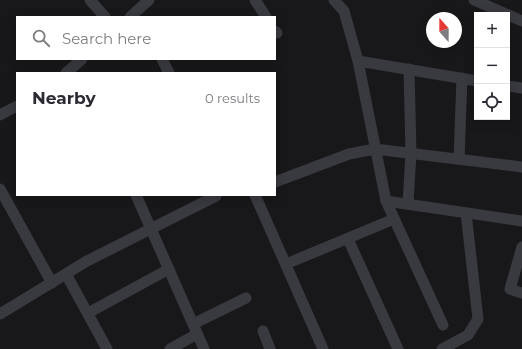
<!DOCTYPE html>
<html lang="en">
<head>
<meta charset="utf-8">
<style>
  body { margin:0; font-family:Montserrat,sans-serif; background:#f2f2f3; color:#2b2b33 }
  .controls { position:absolute; right:12px; top:12px; display:grid; overflow:hidden; border-radius:0px; box-shadow:0 2px 10px #0003 }
  .controls button { width:36px; height:36px; display:grid; place-items:center; padding:0; border:0; border-bottom:1px solid #e1e1e2; background:#fff; color:#2b2b33; font:20px sans-serif }
  .compass { position:absolute; left:426px; top:12px; width:36px; height:36px; border-radius:50%; background:#fff; box-shadow:0 2px 10px #0003; rotate:339deg }
  .list { margin:0; padding:0; list-style:none }
  h2 { display:flex; justify-content:space-between; align-items:center; height:52px; margin:0; padding:0 16px; font-size:17px }
  h2 small { font-size:13px; font-weight:400; color:#7c7c81 }
  .icon { flex:none; width:22px; height:22px; fill:none; stroke:currentColor; stroke-width:2; stroke-linecap:round; stroke-linejoin:round }
  .map { position:relative; flex:none; width:522px; height:349px; overflow:hidden }
  .search { position:absolute; background:#fff; box-shadow:0 2px 10px #0003; left:16px; top:16px; width:260px; height:44px; display:flex; align-items:center; gap:10px; box-sizing:border-box; padding:0 14px; border-radius:0px; color:#7c7c81; font-size:15px }
  .panel { position:absolute; background:#fff; box-shadow:0 2px 10px #0003; left:16px; top:72px; width:260px; height:124px; border-radius:0px }
  .map>svg:first-child { display:block }
</style>
</head>
<body>
<div class="map">
<svg width="522" height="349" viewBox="0 0 522 349">
  <rect width="100%" height="100%" fill="#18181a"/>
  <g fill="none" stroke-linecap="round" stroke-linejoin="round">
    <g stroke="#393a3f" stroke-width="11">
      <polyline points="90,0 105,17"/>
      <polyline points="255,0 266,17"/>
      <polyline points="334,0 344,11 358,61 386,201 443,325"/>
      <polyline points="474,0 522,21"/>
      <polyline points="130,17 149,0"/>
      <polyline points="275,31 277,33"/>
      <polyline points="162,59 169,73"/>
      <polyline points="358,61 477,81"/>
      <polyline points="66,73 82,59"/>
      <polyline points="507,86 522,88"/>
      <polyline points="0,115 17,106"/>
      <polyline points="459,159 462,78"/>
      <polyline points="275,182 349,154 375,149 522,167"/>
      <polyline points="0,189 52,283"/>
      <polyline points="136,195 204,349"/>
      <polyline points="255,195 323,349"/>
      <polyline points="386,201 522,221"/>
      <polyline points="408,204 411,153 409,69"/>
      <polyline points="348,239 398,349"/>
      <polyline points="522,247 510,289 522,293"/>
      <polyline points="286,264 394,219"/>
      <polyline points="66,274 107,349"/>
      <polyline points="88,313 169,269"/>
      <polyline points="0,314 87,261 216,196"/>
      <polyline points="193,324 246,298"/>
      <polyline points="263,331 270,349"/>
      <polyline points="170,349 197,334"/>
      <polyline points="442,349 468,335 478,319 466,213"/>
    </g>
  </g>
</svg>
<div class="controls">
<button>+</button>
<button>−</button>
<button><svg class="icon" aria-label="locate" viewBox="0 0 24 24"><circle cx="12" cy="12" r="6"/><path d="M12 2v4M12 18v4M2 12h4M18 12h4"/></svg></button>
</div>
<svg class="compass" viewBox="-18 -18 36 36"><path d="M0-13l5 13h-10z" fill="#e53935"/><path d="M0 13l5-13h-10z" fill="#7c7c81"/></svg>
<div class="search"><svg class="icon" aria-label="search" viewBox="0 0 24 24"><circle cx="10" cy="10" r="6"/><path d="M15 15l6 6"/></svg>Search here</div>
<section class="panel">
<h2>Nearby<small>0 results</small></h2>
<ul class="list">
</ul>
</section>
</div>
</body>
</html>
